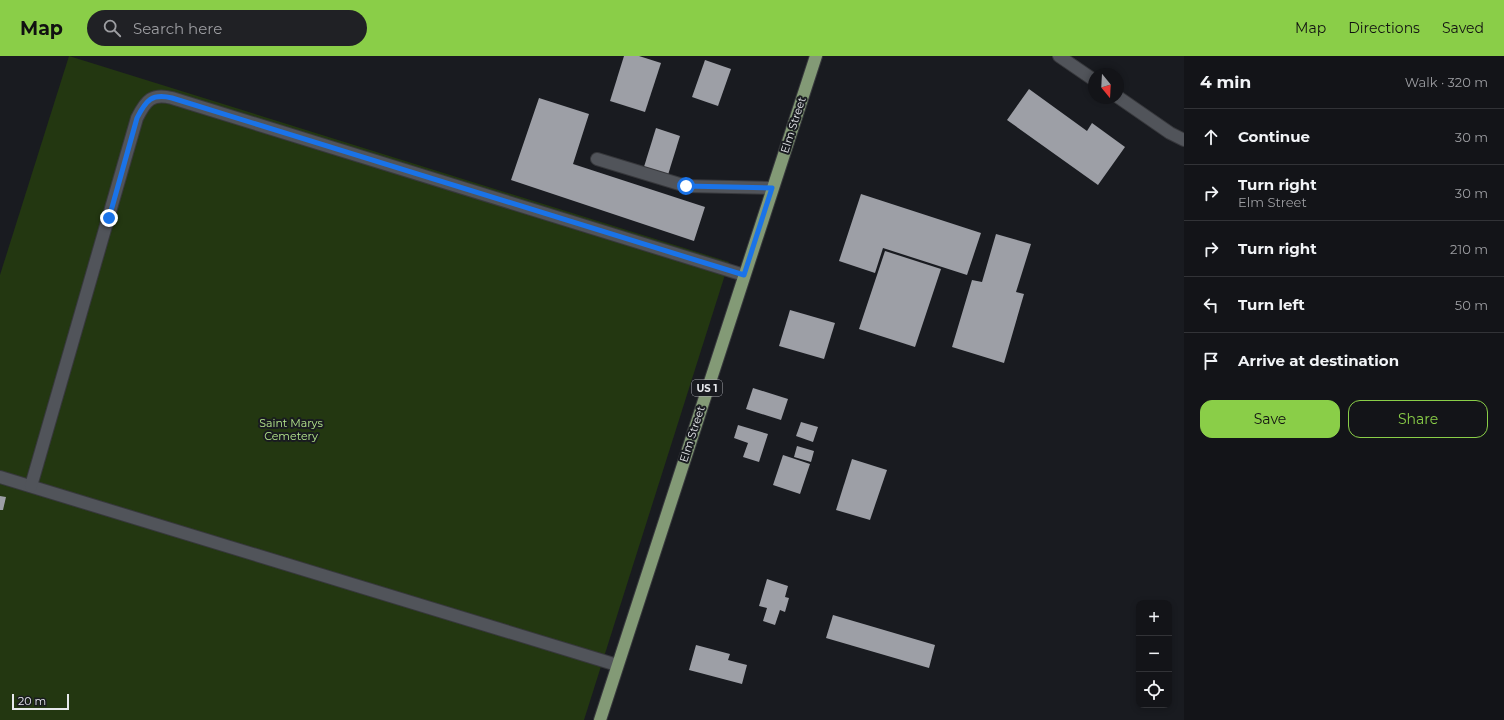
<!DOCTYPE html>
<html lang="en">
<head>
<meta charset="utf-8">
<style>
  body { margin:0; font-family:Montserrat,sans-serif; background:#202125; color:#f1f3f6 }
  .controls { position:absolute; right:12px; bottom:12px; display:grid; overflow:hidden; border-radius:8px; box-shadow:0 2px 6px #0003 }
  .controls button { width:36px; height:36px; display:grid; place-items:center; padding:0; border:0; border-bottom:1px solid #323337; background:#131418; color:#f1f3f6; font:20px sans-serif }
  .compass { position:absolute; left:1088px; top:12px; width:36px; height:36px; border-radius:50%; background:#131418; box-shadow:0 2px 6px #0003; rotate:162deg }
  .scale { position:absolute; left:12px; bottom:10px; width:57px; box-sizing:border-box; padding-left:4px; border:2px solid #e7e9ed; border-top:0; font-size:11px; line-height:14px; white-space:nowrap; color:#e7e9ed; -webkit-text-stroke:3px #191b20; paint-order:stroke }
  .stop { position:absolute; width:12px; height:12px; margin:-9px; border:3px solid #1a73e8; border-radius:50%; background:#fff }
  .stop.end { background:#1a73e8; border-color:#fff; box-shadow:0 1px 4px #0008 }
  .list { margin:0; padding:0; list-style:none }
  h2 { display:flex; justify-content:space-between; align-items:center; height:52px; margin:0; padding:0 16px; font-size:17px }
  h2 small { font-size:13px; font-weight:400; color:#9d9ea2 }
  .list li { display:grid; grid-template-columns:26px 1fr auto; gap:12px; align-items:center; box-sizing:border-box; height:56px; padding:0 16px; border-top:1px solid #323337 }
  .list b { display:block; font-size:15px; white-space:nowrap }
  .list p { margin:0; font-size:13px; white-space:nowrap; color:#9d9ea2 }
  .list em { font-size:13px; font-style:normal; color:#9d9ea2 }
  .actions { display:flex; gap:8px; padding:12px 16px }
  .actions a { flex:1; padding:9px 0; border:1px solid #8ace48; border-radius:12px; text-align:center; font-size:14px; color:#8ace48 }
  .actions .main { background:#8ace48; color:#111 }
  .icon { flex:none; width:22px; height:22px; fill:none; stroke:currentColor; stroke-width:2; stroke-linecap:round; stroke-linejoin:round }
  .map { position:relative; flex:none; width:1184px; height:664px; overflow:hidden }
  header { display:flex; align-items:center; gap:24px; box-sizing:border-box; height:56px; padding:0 20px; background:#8ace48; color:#111 }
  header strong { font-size:19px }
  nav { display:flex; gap:22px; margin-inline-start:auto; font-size:14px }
  .search { width:280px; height:36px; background:#202125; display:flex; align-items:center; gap:10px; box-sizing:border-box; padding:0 14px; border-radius:22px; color:#9d9ea2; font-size:15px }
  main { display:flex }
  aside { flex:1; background:#131418 }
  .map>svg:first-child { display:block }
</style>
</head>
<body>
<header>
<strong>Map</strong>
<div class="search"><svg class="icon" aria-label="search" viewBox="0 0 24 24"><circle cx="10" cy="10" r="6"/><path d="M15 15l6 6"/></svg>Search here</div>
<nav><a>Map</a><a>Directions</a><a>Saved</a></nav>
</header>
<main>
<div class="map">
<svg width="1184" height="664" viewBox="0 0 1184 664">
  <rect width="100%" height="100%" fill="#191b20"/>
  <polygon fill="#233711" points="69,0 729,206 584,664 0,664 0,219"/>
  <g fill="#9d9fa6">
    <polygon points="624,0 639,0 661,7 645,56 610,45"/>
    <polygon points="705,4 731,13 718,50 692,41"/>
    <polygon points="1029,33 1087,75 1092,67 1125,91 1098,129 1007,64"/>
    <polygon points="539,42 589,58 573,108 705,151 694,185 511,124"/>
    <polygon points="656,72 680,80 667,122 643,114"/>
    <polygon points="861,138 981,177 967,219 883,192 875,217 839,205"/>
    <polygon points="996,178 1031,188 1016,236 1024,238 1004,307 952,291 972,224 982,226"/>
    <polygon points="885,195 941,213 915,291 859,273"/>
    <polygon points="790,254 835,267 824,303 779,290"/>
    <polygon points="753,332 788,343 781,364 746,353"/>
    <polygon points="801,366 818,371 813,386 796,380"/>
    <polygon points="738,369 768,378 759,406 743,401 748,387 734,382"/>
    <polygon points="797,390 814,395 811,406 794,401"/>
    <polygon points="783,399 810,408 800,438 773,429"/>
    <polygon points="852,403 887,414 870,464 836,454"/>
    <polygon points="0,440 6,441 3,454 0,454"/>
    <polygon points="767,523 788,530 785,541 789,542 785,556 780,554 775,569 763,565 767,552 759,550"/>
    <polygon points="833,559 935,589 929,612 826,582"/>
    <polygon points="696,589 730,598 728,604 747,609 742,628 689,614"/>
  </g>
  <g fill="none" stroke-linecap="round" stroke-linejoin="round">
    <defs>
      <g id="minor">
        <polyline points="1059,0 1094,24"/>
        <polyline points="1118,41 1170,77 1184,84"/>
        <polyline points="597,103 686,130 772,132"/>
        <polyline points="0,421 617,609"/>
        <path d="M 31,430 L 137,62 C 146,44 152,37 172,42 L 744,219"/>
      </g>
      <polyline id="major" points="600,664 816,0"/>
    </defs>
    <use href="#minor" stroke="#37383c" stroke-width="14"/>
    <use href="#major" stroke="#37383c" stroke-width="14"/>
    <use href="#minor" stroke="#51545a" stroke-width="12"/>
    <use href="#major" stroke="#839a76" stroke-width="12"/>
  </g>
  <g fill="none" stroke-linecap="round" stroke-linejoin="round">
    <path stroke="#1a73e8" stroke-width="5" d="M 109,162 L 137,62 C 146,44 152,37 172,42 L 744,219 L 772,132 L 686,130"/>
  </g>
  <g text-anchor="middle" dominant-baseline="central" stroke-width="4" stroke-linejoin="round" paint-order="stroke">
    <rect fill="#191b20" stroke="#a9abb0" stroke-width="1" x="692" y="324" width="30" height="16" rx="3"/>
    <g font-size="10" font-weight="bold" fill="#e7e9ed">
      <text x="707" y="332">US 1</text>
    </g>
    <g font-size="11" fill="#e7e9ed" stroke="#191b20">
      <text transform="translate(793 69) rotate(-72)">Elm Street</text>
      <text transform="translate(692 378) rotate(-72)">Elm Street</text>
    </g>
    <g font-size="11" fill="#b5e78d" stroke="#191b20">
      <text x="291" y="367">Saint Marys<tspan x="291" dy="13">Cemetery</tspan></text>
    </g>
  </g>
</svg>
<div class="controls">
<button>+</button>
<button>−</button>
<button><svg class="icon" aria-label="locate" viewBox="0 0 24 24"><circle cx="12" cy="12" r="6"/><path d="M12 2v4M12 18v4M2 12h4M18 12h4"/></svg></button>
</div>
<svg class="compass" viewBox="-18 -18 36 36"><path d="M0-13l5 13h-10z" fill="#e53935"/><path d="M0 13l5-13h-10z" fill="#9d9ea2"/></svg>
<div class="scale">20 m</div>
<div class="stop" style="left:686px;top:130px"></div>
<div class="stop end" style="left:109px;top:162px"></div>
</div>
<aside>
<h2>4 min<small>Walk · 320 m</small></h2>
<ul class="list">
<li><svg class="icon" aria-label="ahead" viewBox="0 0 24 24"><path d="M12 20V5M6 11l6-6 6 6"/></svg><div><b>Continue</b></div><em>30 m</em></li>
<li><svg class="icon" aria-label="right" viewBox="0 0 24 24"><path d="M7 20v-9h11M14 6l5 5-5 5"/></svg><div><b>Turn right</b><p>Elm Street</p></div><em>30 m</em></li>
<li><svg class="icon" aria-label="right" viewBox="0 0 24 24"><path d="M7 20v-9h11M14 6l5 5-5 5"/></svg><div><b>Turn right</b></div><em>210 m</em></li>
<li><svg class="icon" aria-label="left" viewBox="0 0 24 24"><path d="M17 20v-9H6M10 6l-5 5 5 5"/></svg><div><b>Turn left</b></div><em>50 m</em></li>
<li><svg class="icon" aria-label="arrive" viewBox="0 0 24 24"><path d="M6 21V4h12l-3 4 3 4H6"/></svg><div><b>Arrive at destination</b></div></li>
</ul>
<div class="actions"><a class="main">Save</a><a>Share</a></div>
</aside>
</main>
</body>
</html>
